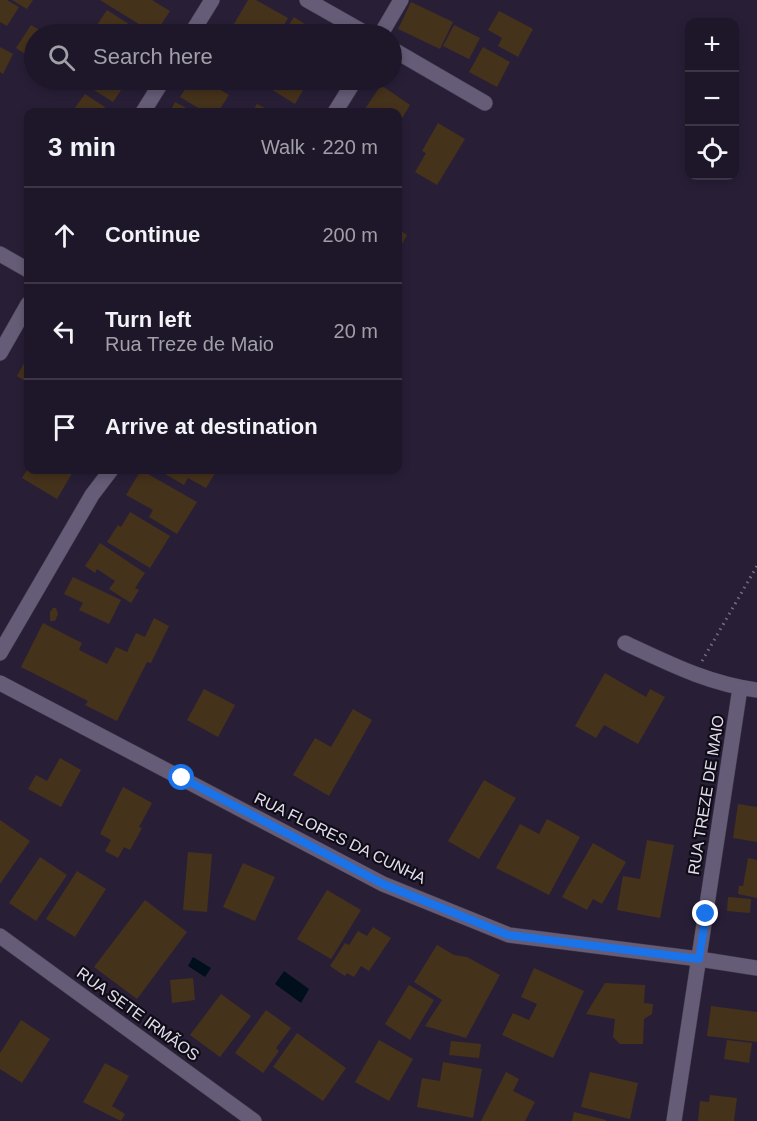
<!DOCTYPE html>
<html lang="en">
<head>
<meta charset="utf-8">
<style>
  body { margin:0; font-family:Arial,sans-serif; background:#262031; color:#f1f3f6 }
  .controls { position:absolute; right:18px; top:18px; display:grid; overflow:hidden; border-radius:12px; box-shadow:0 3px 9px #0003 }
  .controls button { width:54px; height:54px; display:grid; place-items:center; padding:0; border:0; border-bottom:2px solid #3c3646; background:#1e1729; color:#f1f3f6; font:30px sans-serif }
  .stop { position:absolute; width:18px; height:18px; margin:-14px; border:4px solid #1a73e8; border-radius:50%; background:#fff }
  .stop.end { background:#1a73e8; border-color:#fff; box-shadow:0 2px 6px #0008 }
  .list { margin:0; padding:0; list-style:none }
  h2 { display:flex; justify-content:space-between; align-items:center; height:78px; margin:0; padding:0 24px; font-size:26px }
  h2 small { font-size:20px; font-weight:400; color:#a19fa8 }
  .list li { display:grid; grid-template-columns:39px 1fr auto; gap:18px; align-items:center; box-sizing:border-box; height:96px; padding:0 24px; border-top:2px solid #3c3646 }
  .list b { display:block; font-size:22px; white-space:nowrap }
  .list p { margin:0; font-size:20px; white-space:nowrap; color:#a19fa8 }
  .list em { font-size:20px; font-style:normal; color:#a19fa8 }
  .icon { flex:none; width:33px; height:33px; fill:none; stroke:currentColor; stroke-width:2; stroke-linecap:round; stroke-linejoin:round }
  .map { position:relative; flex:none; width:757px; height:1121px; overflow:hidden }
  .search { position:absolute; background:#1e1729; box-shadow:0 3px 9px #0003; left:24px; top:24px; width:378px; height:66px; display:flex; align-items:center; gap:15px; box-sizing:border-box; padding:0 21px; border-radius:33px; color:#a19fa8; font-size:22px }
  .panel { position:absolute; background:#1e1729; box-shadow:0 3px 9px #0003; left:24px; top:108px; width:378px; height:366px; border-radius:12px }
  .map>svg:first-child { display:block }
</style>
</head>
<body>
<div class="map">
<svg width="757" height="1121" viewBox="0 0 757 1121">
  <rect width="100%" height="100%" fill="#281f37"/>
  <g fill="#000f1b">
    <polygon points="193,957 211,968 205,977 188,966"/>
    <polygon points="284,971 309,989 301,1003 275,984"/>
  </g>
  <g fill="#45321b">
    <polygon points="0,0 7,0 19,7 7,26 0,22"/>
    <polygon points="12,0 33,0 27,9"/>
    <polygon points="100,0 152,0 170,11 155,34"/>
    <polygon points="248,0 256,0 288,18 279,34 254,34 234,24"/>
    <polygon points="411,2 453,22 440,49 398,29"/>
    <polygon points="107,10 135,28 130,34 91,34"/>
    <polygon points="499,11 533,29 518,57 498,46 502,38 488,30"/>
    <polygon points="294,17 314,30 311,34 283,34"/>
    <polygon points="31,25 47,34 34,34 34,60 16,48"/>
    <polygon points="454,25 480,38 469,59 443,46"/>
    <polygon points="0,47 13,54 3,74 0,72"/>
    <polygon points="483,47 510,62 497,87 469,72"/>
    <polygon points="64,80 81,80 76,87"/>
    <polygon points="86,80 128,80 113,102 83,83"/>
    <polygon points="191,80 212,80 218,83 216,87 229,95 218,112 205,112 180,97"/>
    <polygon points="271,80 297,80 306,85 295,104 266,86"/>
    <polygon points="308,80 327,80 321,89 307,81"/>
    <polygon points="381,85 410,105 398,125 398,112 363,112"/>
    <polygon points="85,94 105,107 102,112 72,112"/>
    <polygon points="175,102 194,112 170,112"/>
    <polygon points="257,104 273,112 252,112"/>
    <polygon points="438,123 465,139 437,185 415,172 426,153 422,151"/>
    <polygon points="398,229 407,235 398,251"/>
    <polygon points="28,356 28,383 17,376"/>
    <polygon points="27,470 74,470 57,499 22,478"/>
    <polygon points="141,470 197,502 177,534 149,517 153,510 126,495"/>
    <polygon points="158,470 217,470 206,488 188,478 184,485"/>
    <polygon points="130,512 170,536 150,568 107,542 118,525 121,527"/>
    <polygon points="100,543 145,573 135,588 139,590 131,603 109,589 115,581 97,569 95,573 85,566"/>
    <polygon points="73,577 121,600 109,624 79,610 83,603 64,594"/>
    <polygon points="53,608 56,608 58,614 55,621 50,621 50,612"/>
    <polygon points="154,618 169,626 151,663 147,662 117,721 85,705 88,701 21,667 43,623 82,643 79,650 107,664 116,647 127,652 136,633 145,637"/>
    <polygon points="605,673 646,697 650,689 665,697 638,744 604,725 596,738 575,726"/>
    <polygon points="204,689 235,705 218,737 187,720"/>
    <polygon points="353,709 372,720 329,796 293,775 315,738 331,747"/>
    <polygon points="60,758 81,770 61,807 28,789 36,775 47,781"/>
    <polygon points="484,780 516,798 479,859 448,841"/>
    <polygon points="123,787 152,803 139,827 142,828 130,850 124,847 118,858 105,851 111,840 100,834"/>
    <polygon points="738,804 757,807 757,842 733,838"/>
    <polygon points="547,819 580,837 549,895 496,868 520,824 539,834"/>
    <polygon points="0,820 30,841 0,884"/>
    <polygon points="647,840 674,845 660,918 617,910 623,876 640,879"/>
    <polygon points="593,843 626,862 602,904 593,899 587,910 562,897"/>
    <polygon points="188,852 212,854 207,912 183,910"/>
    <polygon points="40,857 67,875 36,921 9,903"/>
    <polygon points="748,858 757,860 757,898 738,894 739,886 743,886"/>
    <polygon points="243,863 275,877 255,921 223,907"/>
    <polygon points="77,871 106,889 75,937 46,919"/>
    <polygon points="327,890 361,910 331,959 297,939"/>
    <polygon points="728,897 751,899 750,913 727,911"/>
    <polygon points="145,900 187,932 137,999 94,967"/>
    <polygon points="373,927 391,938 369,971 361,966 354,977 347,973 345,976 330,966 345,943 349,945 358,931 367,936"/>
    <polygon points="437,945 454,955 467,957 500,975 466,1038 425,1026 442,1000 414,982"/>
    <polygon points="534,968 584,991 553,1058 502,1035 513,1013 529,1020 537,1004 521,997"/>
    <polygon points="193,978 195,1000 172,1003 170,980"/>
    <polygon points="605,983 645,985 644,1003 653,1004 652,1014 644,1019 643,1044 620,1044 613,1037 615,1019 586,1014"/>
    <polygon points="409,985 434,1000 410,1040 385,1024"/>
    <polygon points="221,994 251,1016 220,1057 190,1035"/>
    <polygon points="711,1006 757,1012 757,1042 707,1036"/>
    <polygon points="266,1010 291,1028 276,1048 279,1051 263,1073 235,1053"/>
    <polygon points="21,1020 50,1039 22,1083 0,1069 0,1053"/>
    <polygon points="297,1033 346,1068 323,1101 273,1067"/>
    <polygon points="379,1040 413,1059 389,1101 355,1082"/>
    <polygon points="727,1040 752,1043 749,1063 724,1059"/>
    <polygon points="451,1041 481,1044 479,1058 449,1055"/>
    <polygon points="443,1062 482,1069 473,1118 417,1107 422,1078 440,1081"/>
    <polygon points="105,1063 129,1076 112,1106 125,1114 121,1121 83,1102"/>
    <polygon points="506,1072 519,1079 513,1091 535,1102 525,1121 481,1121"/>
    <polygon points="590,1072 638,1083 630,1119 581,1107"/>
    <polygon points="710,1095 737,1098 734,1121 698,1121 700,1101 709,1102"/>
    <polygon points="574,1112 606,1120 606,1121 572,1121"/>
  </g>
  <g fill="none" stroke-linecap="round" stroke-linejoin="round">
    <defs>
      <g id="street">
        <polyline points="307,0 367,34"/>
        <polyline points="191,34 212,0"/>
        <polyline points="381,34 401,0"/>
        <polyline points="392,49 485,103"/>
        <polyline points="143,112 163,80"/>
        <polyline points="335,112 355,80"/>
        <polyline points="0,254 28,270"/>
        <polyline points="0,353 28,304"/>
        <path d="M 625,643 C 668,663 709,684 757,690"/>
        <polyline points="0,653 92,495 111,470"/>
        <polyline points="0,683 383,884 509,935 699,959 757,968"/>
        <polyline points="0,936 254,1121"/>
        <polyline points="674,1121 740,688"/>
      </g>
    </defs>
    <use href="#street" stroke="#433b50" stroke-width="16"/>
    <polyline stroke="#746d82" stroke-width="3" stroke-dasharray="1.5 4.5" stroke-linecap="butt" points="702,661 757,566"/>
    <use href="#street" stroke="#655c77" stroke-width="15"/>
  </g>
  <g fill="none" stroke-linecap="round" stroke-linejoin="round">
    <polyline stroke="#1a73e8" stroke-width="8" points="182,778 383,884 508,935 699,959 706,914"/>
  </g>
  <g text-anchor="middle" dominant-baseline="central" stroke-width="4.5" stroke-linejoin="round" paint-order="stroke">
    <g font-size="16" fill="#e3deee" stroke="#0f0c16">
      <text transform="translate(706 795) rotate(-81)">RUA TREZE DE MAIO</text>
      <text transform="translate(340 838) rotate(26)">RUA FLORES DA CUNHA</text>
      <text transform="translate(138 1014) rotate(36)">RUA SETE IRMÃOS</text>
    </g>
  </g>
</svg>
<div class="controls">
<button>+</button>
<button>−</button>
<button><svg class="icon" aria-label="locate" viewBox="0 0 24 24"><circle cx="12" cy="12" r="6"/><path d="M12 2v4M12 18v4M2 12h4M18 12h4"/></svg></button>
</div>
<div class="stop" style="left:182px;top:778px"></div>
<div class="stop end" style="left:706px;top:914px"></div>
<div class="search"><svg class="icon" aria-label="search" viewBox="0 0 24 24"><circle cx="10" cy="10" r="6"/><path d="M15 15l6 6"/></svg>Search here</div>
<section class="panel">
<h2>3 min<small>Walk · 220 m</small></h2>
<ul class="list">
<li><svg class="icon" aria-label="ahead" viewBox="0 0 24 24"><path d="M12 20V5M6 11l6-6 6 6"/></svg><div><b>Continue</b></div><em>200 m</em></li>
<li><svg class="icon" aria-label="left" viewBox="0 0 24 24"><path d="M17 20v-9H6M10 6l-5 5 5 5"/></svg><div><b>Turn left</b><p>Rua Treze de Maio</p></div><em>20 m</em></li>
<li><svg class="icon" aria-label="arrive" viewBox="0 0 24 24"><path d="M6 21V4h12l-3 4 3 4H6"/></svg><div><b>Arrive at destination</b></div></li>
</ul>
</section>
</div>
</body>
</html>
